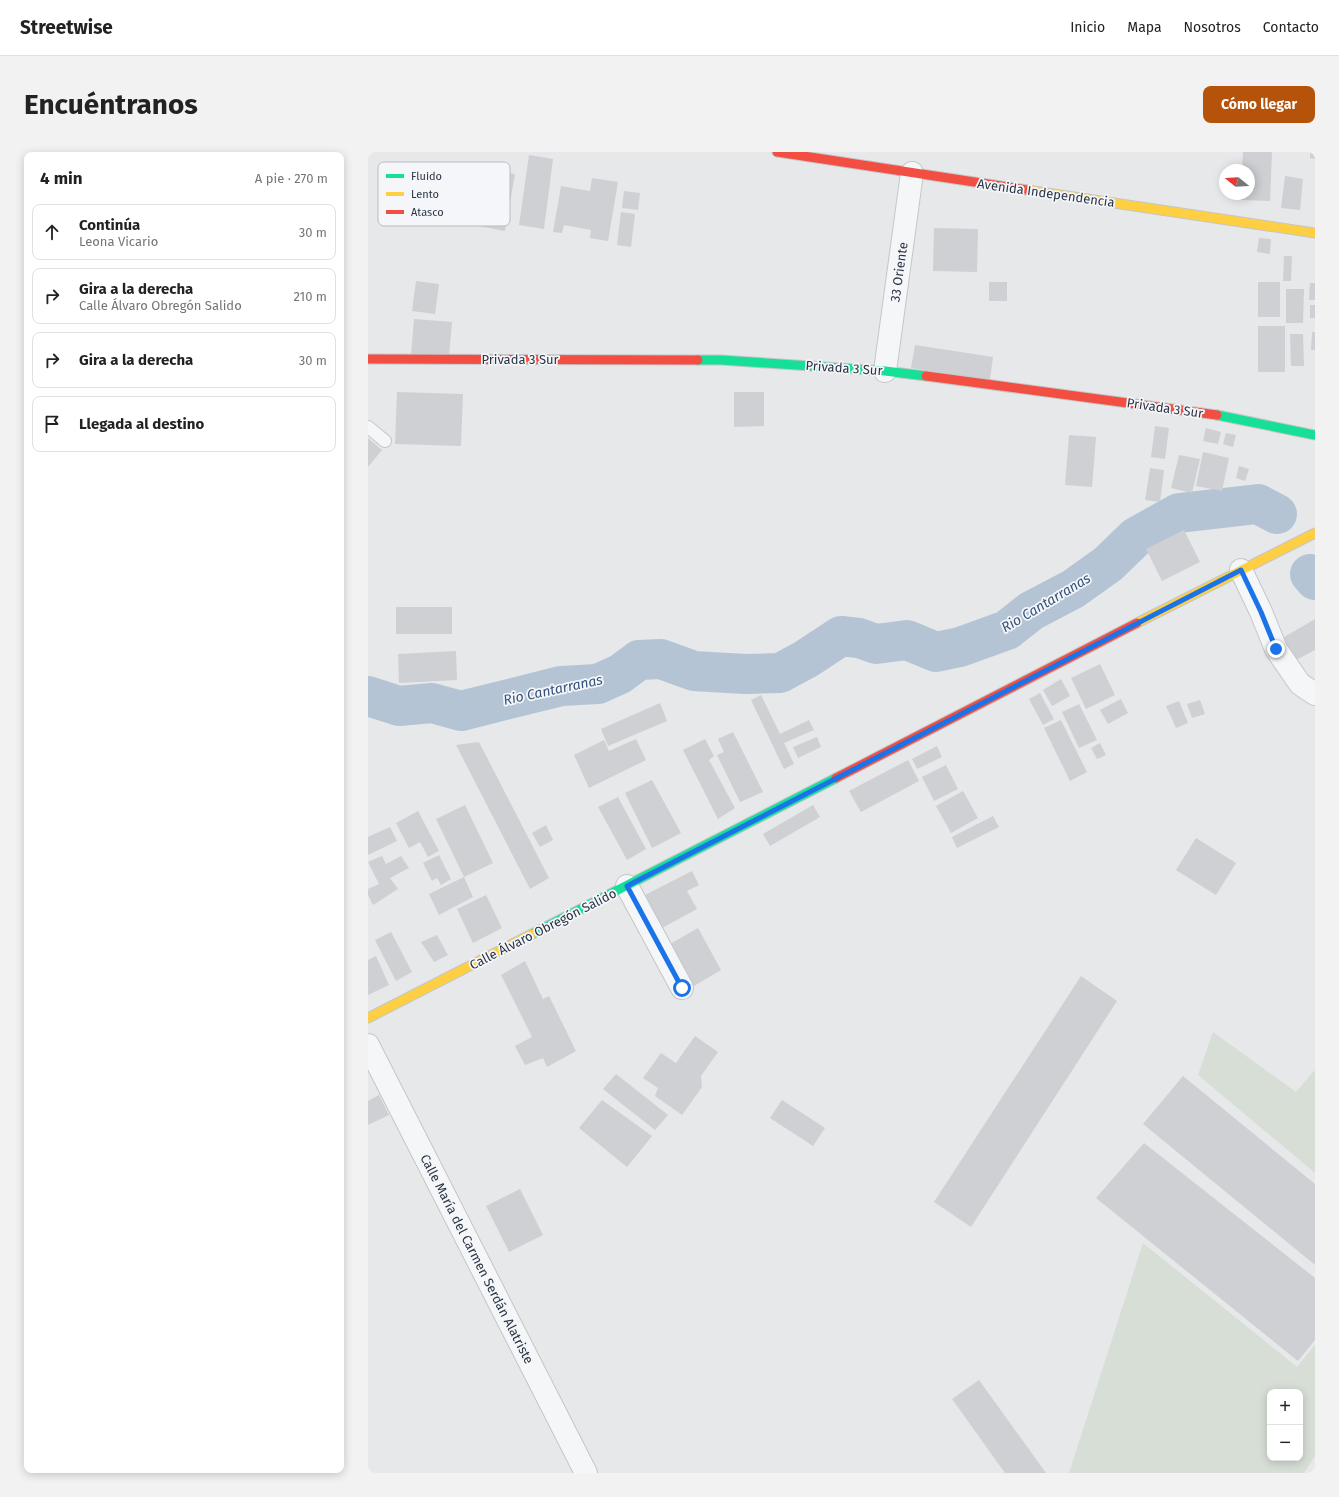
<!DOCTYPE html>
<html lang="es">
<head>
<meta charset="utf-8">
<style>
  body { margin:0; font-family:"Fira Sans",sans-serif; background:#f2f2f2; color:#222 }
  .controls { position:absolute; right:12px; bottom:12px; display:grid; overflow:hidden; border-radius:8px; box-shadow:0 2px 10px #0003 }
  .controls button { width:36px; height:36px; display:grid; place-items:center; padding:0; border:0; border-bottom:1px solid #e0e0e0; background:#fff; color:#222; font:20px sans-serif }
  .compass { position:absolute; left:851px; top:12px; width:36px; height:36px; border-radius:50%; background:#fff; box-shadow:0 2px 10px #0003; rotate:288deg }
  .stop { position:absolute; width:12px; height:12px; margin:-9px; border:3px solid #1a73e8; border-radius:50%; background:#fff }
  .stop.end { background:#1a73e8; border-color:#fff; box-shadow:0 1px 4px #0008 }
  .list { margin:0; padding:0; list-style:none }
  h2 { display:flex; justify-content:space-between; align-items:center; height:52px; margin:0; padding:0 16px; font-size:17px }
  h2 small { font-size:13px; font-weight:400; color:#767676 }
  .list li { display:grid; grid-template-columns:26px 1fr auto; gap:12px; align-items:center; box-sizing:border-box; height:56px; margin:0 8px 8px; padding:0 8px; border:1px solid #e0e0e0; border-radius:8px }
  .list b { display:block; font-size:15px; white-space:nowrap }
  .list p { margin:0; font-size:13px; white-space:nowrap; color:#767676 }
  .list em { font-size:13px; font-style:normal; color:#767676 }
  .icon { flex:none; width:22px; height:22px; fill:none; stroke:currentColor; stroke-width:2; stroke-linecap:round; stroke-linejoin:round }
  .map { position:relative; flex:none; width:947px; height:1321px; overflow:hidden; border-radius:8px }
  header { display:flex; align-items:center; gap:24px; box-sizing:border-box; height:56px; padding:0 20px; background:#fff; border-bottom:1px solid #e0e0e0 }
  header strong { font-size:19px }
  nav { display:flex; gap:22px; margin-inline-start:auto; font-size:14px }
  .intro { display:flex; align-items:center; justify-content:space-between; box-sizing:border-box; height:96px; padding:0 24px }
  h1 { margin:0; font-size:28px }
  .button { padding:10px 18px; border-radius:8px; background:#b45309; color:#fff; font-size:14px; font-weight:700 }
  main { display:flex; gap:24px; padding:0 24px }
  aside { flex:1; background:#fff; border-radius:8px; box-shadow:0 2px 10px #0003 }
  .map>svg:first-child { display:block }
</style>
</head>
<body>
<header>
<strong>Streetwise</strong>
<nav><a>Inicio</a><a>Mapa</a><a>Nosotros</a><a>Contacto</a></nav>
</header>
<div class="intro"><h1>Encuéntranos</h1><a class="button">Cómo llegar</a></div>
<main>
<aside>
<h2>4 min<small>A pie · 270 m</small></h2>
<ul class="list">
<li><svg class="icon" aria-label="ahead" viewBox="0 0 24 24"><path d="M12 20V5M6 11l6-6 6 6"/></svg><div><b>Continúa</b><p>Leona Vicario</p></div><em>30 m</em></li>
<li><svg class="icon" aria-label="right" viewBox="0 0 24 24"><path d="M7 20v-9h11M14 6l5 5-5 5"/></svg><div><b>Gira a la derecha</b><p>Calle Álvaro Obregón Salido</p></div><em>210 m</em></li>
<li><svg class="icon" aria-label="right" viewBox="0 0 24 24"><path d="M7 20v-9h11M14 6l5 5-5 5"/></svg><div><b>Gira a la derecha</b></div><em>30 m</em></li>
<li><svg class="icon" aria-label="arrive" viewBox="0 0 24 24"><path d="M6 21V4h12l-3 4 3 4H6"/></svg><div><b>Llegada al destino</b></div></li>
</ul>
</aside>
<div class="map">
<svg width="947" height="1321" viewBox="0 0 947 1321">
  <rect width="100%" height="100%" fill="#e6e8ea"/>
  <g fill="#d6ded6" fill-rule="evenodd">
    <polygon points="845,880 928,940 947,918 947,1021 830,923"/>
    <path d="M 775,1091 L 929,1215 L 947,1193 L 947,1304 L 936,1321 L 701,1321 ZM 902,1240 L 932,1240 L 932,1306 L 902,1306 Z"/>
  </g>
  <g fill="none" stroke-linecap="round" stroke-linejoin="round">
    <g stroke="#b4c4d5" stroke-width="40">
      <polyline points="942,422 947,428"/>
      <polyline points="0,544 31,554 64,551 93,559 193,534 230,532 252,522 271,508 293,507 326,519 377,522 412,521 438,507 473,484 491,486 508,492 539,488 568,500 592,495 639,478 663,459 705,437 740,412 768,385 811,361 890,352 909,362"/>
    </g>
  </g>
  <g fill="#ced0d3">
    <polygon points="875,0 904,0 902,49 873,48 873,42 881,42 881,18 874,18"/>
    <polygon points="942,0 947,0 947,7 942,6"/>
    <polygon points="161,3 185,7 176,77 151,73"/>
    <polygon points="108,16 147,22 137,79 99,72"/>
    <polygon points="917,24 935,27 932,58 913,56"/>
    <polygon points="224,26 250,30 240,89 222,86 223,78 196,73 194,81 185,80 193,34 222,39"/>
    <polygon points="256,39 272,41 270,58 254,56"/>
    <polygon points="253,60 267,62 263,95 249,93"/>
    <polygon points="566,76 610,77 609,120 565,119"/>
    <polygon points="891,86 903,87 902,102 889,100"/>
    <polygon points="916,104 924,104 923,129 915,129"/>
    <polygon points="48,129 71,132 67,162 44,159"/>
    <rect x="621" y="130" width="18" height="19"/>
    <rect x="890" y="130" width="22" height="35"/>
    <polygon points="942,131 947,131 947,148 941,148"/>
    <polygon points="918,137 936,137 935,171 918,171"/>
    <rect x="942" y="153" width="5" height="13"/>
    <polygon points="46,167 84,170 81,205 43,203"/>
    <rect x="890" y="174" width="27" height="46"/>
    <polygon points="944,180 947,180 947,198 943,198"/>
    <polygon points="922,182 935,182 936,214 923,214"/>
    <polygon points="547,193 625,205 622,228 543,216"/>
    <polygon points="29,240 95,242 93,294 27,292"/>
    <polygon points="366,240 396,240 396,274 366,275"/>
    <polygon points="787,274 801,276 797,307 783,305"/>
    <polygon points="838,276 853,280 850,292 835,289"/>
    <polygon points="858,281 868,283 865,295 855,292"/>
    <polygon points="701,283 728,285 724,335 697,333"/>
    <polygon points="0,286 14,298 0,315"/>
    <polygon points="835,300 861,306 854,339 828,334"/>
    <polygon points="811,303 832,307 824,341 803,336"/>
    <polygon points="871,314 881,317 877,329 868,326"/>
    <polygon points="782,316 796,318 792,350 777,348"/>
    <polygon points="816,378 832,410 794,429 778,397"/>
    <rect x="28" y="455" width="56" height="27"/>
    <polygon points="947,467 947,498 924,510 913,487"/>
    <polygon points="88,499 89,528 31,531 30,502"/>
    <polygon points="732,512 747,543 718,557 703,526"/>
    <polygon points="693,527 702,544 684,554 675,538"/>
    <polygon points="672,541 686,567 675,573 661,547"/>
    <polygon points="393,543 412,582 441,568 446,578 416,591 426,612 416,617 383,548"/>
    <polygon points="753,547 760,561 740,572 732,558"/>
    <polygon points="832,548 837,562 824,566 819,552"/>
    <polygon points="811,549 820,571 808,576 798,554"/>
    <polygon points="292,551 299,569 240,594 233,577"/>
    <polygon points="711,552 729,588 711,596 694,560"/>
    <polygon points="693,568 719,620 702,629 676,576"/>
    <polygon points="365,580 395,640 372,650 349,603 356,600 350,587"/>
    <polygon points="449,585 453,595 430,606 425,595"/>
    <polygon points="268,587 278,608 221,636 206,603 236,588 241,599"/>
    <polygon points="337,587 346,604 341,608 367,656 350,667 315,598"/>
    <polygon points="111,590 181,726 162,737 88,593"/>
    <polygon points="732,591 738,603 729,607 723,596"/>
    <polygon points="569,594 574,605 549,617 544,607"/>
    <polygon points="540,608 551,629 493,660 481,639"/>
    <polygon points="578,613 590,637 566,649 554,625"/>
    <polygon points="284,628 313,681 284,696 257,641"/>
    <polygon points="595,639 610,666 583,681 568,654"/>
    <polygon points="250,645 278,697 259,708 230,655"/>
    <polygon points="97,653 125,711 96,725 68,667"/>
    <polygon points="445,653 452,665 402,694 395,682"/>
    <polygon points="50,659 71,699 60,705 52,690 41,696 28,671"/>
    <polygon points="625,664 631,675 589,696 584,685"/>
    <polygon points="178,673 185,688 172,695 164,681"/>
    <polygon points="22,675 29,689 0,703 0,685"/>
    <polygon points="828,686 868,711 848,743 808,718"/>
    <polygon points="71,703 83,727 73,733 69,726 64,729 55,711"/>
    <polygon points="14,704 18,712 33,704 41,716 22,726 30,737 5,753 0,743 0,737 11,732 0,710"/>
    <polygon points="324,719 331,733 319,739 329,757 294,776 277,743"/>
    <polygon points="96,725 105,745 71,763 61,742"/>
    <polygon points="118,743 134,776 105,791 89,757"/>
    <polygon points="330,776 353,818 326,834 302,792"/>
    <polygon points="23,780 44,820 28,829 7,788"/>
    <polygon points="69,783 80,803 66,810 53,790"/>
    <polygon points="8,804 21,833 0,843 0,808"/>
    <polygon points="157,809 175,847 181,844 208,899 179,915 175,906 157,913 147,894 164,885 133,823"/>
    <polygon points="713,824 749,849 603,1075 566,1050"/>
    <polygon points="327,884 350,900 333,924 334,935 314,963 287,944 290,936 275,926 293,901 308,911"/>
    <polygon points="248,922 300,963 287,978 235,937"/>
    <polygon points="815,924 947,1032 947,1113 775,972"/>
    <polygon points="11,943 21,963 0,973 0,949"/>
    <polygon points="234,948 284,984 259,1015 211,976"/>
    <polygon points="414,948 457,976 445,994 402,966"/>
    <polygon points="776,991 947,1126 947,1188 930,1209 728,1046"/>
    <polygon points="152,1037 175,1083 141,1100 118,1054"/>
    <polygon points="611,1228 678,1321 637,1321 584,1247"/>
  </g>
  <g fill="none" stroke-linecap="round" stroke-linejoin="round">
    <defs>
      <polyline id="lane" points="0,275 17,289"/>
      <g id="street">
        <polyline points="517,219 544,21"/>
        <polyline points="873,418 893,460 908,497 932,532 947,542"/>
        <polyline points="259,734 314,836"/>
        <polyline points="0,893 218,1321"/>
      </g>
      <g id="fast">
        <polyline points="330,208 353,208 517,219 558,224"/>
        <polyline points="849,263 947,283"/>
        <polyline points="164,782 468,626"/>
      </g>
      <g id="slow">
        <polyline points="659,38 947,81"/>
        <polyline points="769,471 947,381"/>
        <polyline points="0,866 164,782"/>
      </g>
      <g id="jam">
        <polyline points="409,0 659,38"/>
        <polyline points="0,207 330,208"/>
        <polyline points="558,224 849,263"/>
        <polyline points="468,626 769,471"/>
      </g>
    </defs>
    <use href="#lane" stroke="#c4c6c8" stroke-width="14"/>
    <use href="#street" stroke="#c4c6c8" stroke-width="24"/>
    <use href="#fast" stroke="#c4c6c8" stroke-width="11"/>
    <use href="#slow" stroke="#c4c6c8" stroke-width="11"/>
    <use href="#jam" stroke="#c4c6c8" stroke-width="11"/>
    <use href="#lane" stroke="#f5f6f7" stroke-width="12"/>
    <use href="#street" stroke="#f5f6f7" stroke-width="22"/>
    <use href="#fast" stroke="#16e098" stroke-width="9"/>
    <use href="#slow" stroke="#ffcf43" stroke-width="9"/>
    <use href="#jam" stroke="#f24e42" stroke-width="9"/>
  </g>
  <g fill="none" stroke-linecap="round" stroke-linejoin="round">
    <polyline stroke="#1a73e8" stroke-width="5" points="314,836 259,734 873,418 893,460 908,497"/>
  </g>
  <g text-anchor="middle" dominant-baseline="central" stroke-width="3.5" stroke-linejoin="round" paint-order="stroke">
    <g font-size="13" fill="#2b3445" stroke="#f4f6f9">
      <text transform="translate(678 41) rotate(8)">Avenida Independencia</text>
      <text transform="translate(531 120) rotate(-82)">33 Oriente</text>
      <text x="152" y="207">Privada 3 Sur</text>
      <text transform="translate(476 216) rotate(4)">Privada 3 Sur</text>
      <text transform="translate(797 256) rotate(8)">Privada 3 Sur</text>
      <text transform="translate(175 777) rotate(-27)">Calle Álvaro Obregón Salido</text>
      <text transform="translate(109 1107) rotate(63)">Calle María del Carmen Serdán Alatriste</text>
    </g>
    <g font-size="14" font-style="italic" fill="#34527a" stroke="#f4f6f9">
      <text transform="translate(678 451) rotate(-31)">Rio Cantarranas</text>
      <text transform="translate(185 538) rotate(-12)">Rio Cantarranas</text>
    </g>
  </g>
  <rect x="10" y="10" width="132" height="64" rx="6" fill="#f4f6f9" stroke="#b8bcc3" stroke-width="1"/>
  <rect x="18" y="22" width="18" height="4" fill="#16e098"/>
  <rect x="18" y="40" width="18" height="4" fill="#ffcf43"/>
  <rect x="18" y="58" width="18" height="4" fill="#f24e42"/>
  <g font-size="11" fill="#2b3445">
    <text x="43" y="28">Fluido</text>
    <text x="43" y="46">Lento</text>
    <text x="43" y="64">Atasco</text>
  </g>
</svg>
<div class="controls">
<button>+</button>
<button>−</button>
</div>
<svg class="compass" viewBox="-18 -18 36 36"><path d="M0-13l5 13h-10z" fill="#e53935"/><path d="M0 13l5-13h-10z" fill="#767676"/></svg>
<div class="stop" style="left:314px;top:836px"></div>
<div class="stop end" style="left:908px;top:497px"></div>
</div>
</main>
</body>
</html>
